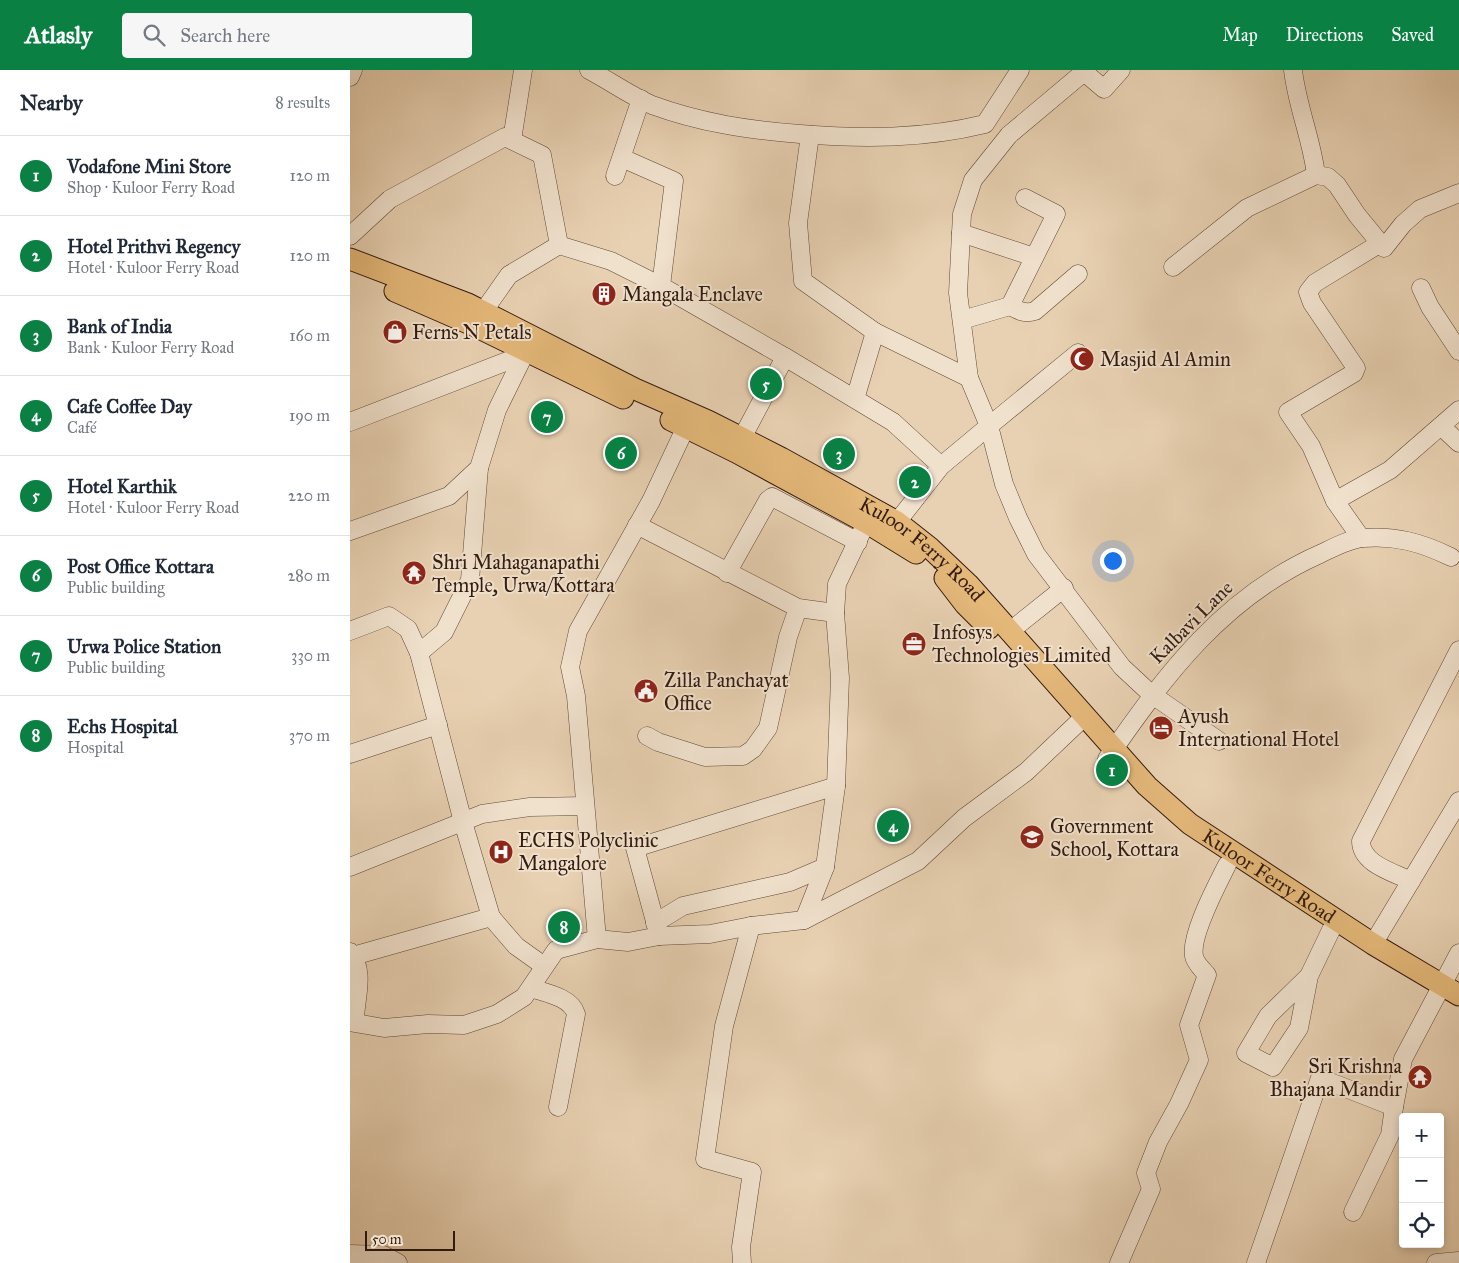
<!DOCTYPE html>
<html lang="en">
<head>
<meta charset="utf-8">
<style>
  body { margin:0; font-family:"IM FELL Great Primer",serif; background:#f6f6f7; color:#1f2937 }
  .controls { position:absolute; right:15px; bottom:15px; display:grid; overflow:hidden; border-radius:5px; box-shadow:0 2px 8px #0003 }
  .controls button { width:45px; height:45px; display:grid; place-items:center; padding:0; border:0; border-bottom:1px solid #e0e1e3; background:#fff; color:#1f2937; font:25px sans-serif }
  .scale { position:absolute; left:15px; bottom:12px; width:90px; box-sizing:border-box; padding-left:5px; border:2px solid #331b10; border-top:0; font-size:14px; line-height:18px; white-space:nowrap; color:#331b10; -webkit-text-stroke:4px #f0e1cd; paint-order:stroke }
  .you { position:absolute; left:762px; top:490px; width:18px; height:18px; margin:-12px; border:4px solid #fff; border-radius:50%; background:#1a73e8; box-shadow:0 0 0 8px #1a73e833 }
  .badge { display:grid; place-items:center; width:32px; height:32px; border-radius:50%; background:#0b8043; color:#fff; font-size:16px; font-weight:700 }
  .pin { position:absolute; translate:-50% -50%; border:2px solid #fff; box-shadow:0 1px 5px #0006 }
  .list { margin:0; padding:0; list-style:none }
  h2 { display:flex; justify-content:space-between; align-items:center; height:65px; margin:0; padding:0 20px; font-size:21px }
  h2 small { font-size:16px; font-weight:400; color:#747a83 }
  .list li { display:grid; grid-template-columns:32px 1fr auto; gap:15px; align-items:center; box-sizing:border-box; height:80px; padding:0 20px; border-top:1px solid #e0e1e3 }
  .list b { display:block; font-size:19px; white-space:nowrap }
  .list p { margin:0; font-size:16px; white-space:nowrap; color:#747a83 }
  .list em { font-size:16px; font-style:normal; color:#747a83 }
  .icon { flex:none; width:28px; height:28px; fill:none; stroke:currentColor; stroke-width:2; stroke-linecap:round; stroke-linejoin:round }
  .map { position:relative; flex:none; width:1109px; height:1193px; overflow:hidden }
  header { display:flex; align-items:center; gap:30px; box-sizing:border-box; height:70px; padding:0 25px; background:#0b8043; color:#fff }
  header strong { font-size:24px }
  nav { display:flex; gap:28px; margin-inline-start:auto; font-size:18px }
  .search { width:350px; height:45px; background:#f6f6f7; display:flex; align-items:center; gap:12px; box-sizing:border-box; padding:0 18px; border-radius:5px; color:#747a83; font-size:19px }
  main { display:flex }
  aside { flex:1; background:#fff }
  .map>svg:first-child { display:block }
</style>
</head>
<body>
<header>
<strong>Atlasly</strong>
<div class="search"><svg class="icon" aria-label="search" viewBox="0 0 24 24"><circle cx="10" cy="10" r="6"/><path d="M15 15l6 6"/></svg>Search here</div>
<nav><a>Map</a><a>Directions</a><a>Saved</a></nav>
</header>
<main>
<aside>
<h2>Nearby<small>8 results</small></h2>
<ul class="list">
<li><span class="badge">1</span><div><b>Vodafone Mini Store</b><p>Shop · Kuloor Ferry Road</p></div><em>120 m</em></li>
<li><span class="badge">2</span><div><b>Hotel Prithvi Regency</b><p>Hotel · Kuloor Ferry Road</p></div><em>120 m</em></li>
<li><span class="badge">3</span><div><b>Bank of India</b><p>Bank · Kuloor Ferry Road</p></div><em>160 m</em></li>
<li><span class="badge">4</span><div><b>Cafe Coffee Day</b><p>Café</p></div><em>190 m</em></li>
<li><span class="badge">5</span><div><b>Hotel Karthik</b><p>Hotel · Kuloor Ferry Road</p></div><em>220 m</em></li>
<li><span class="badge">6</span><div><b>Post Office Kottara</b><p>Public building</p></div><em>280 m</em></li>
<li><span class="badge">7</span><div><b>Urwa Police Station</b><p>Public building</p></div><em>330 m</em></li>
<li><span class="badge">8</span><div><b>Echs Hospital</b><p>Hospital</p></div><em>370 m</em></li>
</ul>
</aside>
<div class="map">
<svg width="1109" height="1193" viewBox="0 0 1109 1193">
  <rect width="100%" height="100%" fill="#e8d1b2"/>
  <filter id="stains"><feTurbulence type="fractalNoise" baseFrequency=".004" numOctaves="4"/><feColorMatrix values="0 0 0 0 .2 0 0 0 0 .09 0 0 0 0 .02 0 0 0 .5 -.17"/></filter>
  <radialGradient id="worn" r=".72"><stop offset=".6" stop-color="#630" stop-opacity="0"/><stop offset="1" stop-color="#630" stop-opacity=".3"/></radialGradient>
  <g fill="none" stroke-linecap="round" stroke-linejoin="round">
    <defs>
      <g id="minor">
        <path d="M 239,0 C 260,11 281,26 302,35 C 351,53 399,60 450,64 C 513,69 574,69 635,54 L 670,0"/>
        <path d="M 943,0 C 947,36 962,70 966,105"/>
        <polyline points="0,7 3,0"/>
        <polyline points="460,65 448,153 453,211 525,262"/>
        <polyline points="162,70 173,0"/>
        <polyline points="272,88 324,111 311,216 435,287"/>
        <polyline points="265,106 291,29"/>
        <polyline points="611,163 684,187"/>
        <polyline points="0,166 40,129 155,67 192,85 209,175 159,205 133,242"/>
        <polyline points="209,175 261,191 311,216"/>
        <polyline points="823,197 897,138 966,105 978,107 987,115 1007,145 1034,178 1053,154 1070,139 1109,123"/>
        <polyline points="1071,218 1080,237 1109,281"/>
        <polyline points="660,236 706,144 675,128"/>
        <path d="M 612,250 L 660,236 C 669,241 675,244 685,241 L 728,204"/>
        <polyline points="728,283 639,356 654,414 668,448 686,484 772,597 801,624 869,671"/>
        <polyline points="619,308 608,223 612,144 623,110 659,65 734,2 754,19 771,0"/>
        <polyline points="505,329 525,262 619,308 639,356 591,396 547,452"/>
        <polyline points="0,352 178,283"/>
        <polyline points="1092,357 1109,373"/>
        <polyline points="392,368 435,287 543,352 591,396"/>
        <polyline points="985,431 961,376 938,342 1004,303 1006,298 962,233 958,222 965,213 1029,174"/>
        <polyline points="287,455 448,538 485,543"/>
        <polyline points="0,461 99,426 129,398 147,340 174,285"/>
        <polyline points="1011,468 985,431 1040,400 1109,340"/>
        <polyline points="377,503 418,430 422,427 508,472"/>
        <polyline points="0,561 39,546 58,559 69,583 113,752 141,847 166,876 194,896"/>
        <polyline points="659,562 714,518"/>
        <polyline points="69,583 94,562 120,510 129,398"/>
        <polyline points="297,666 308,672 355,687 393,686 403,679 418,658 438,567 448,538"/>
        <polyline points="0,684 88,655"/>
        <path d="M 757,689 C 816,604 873,527 970,484 C 983,478 999,469 1013,468 C 1045,465 1072,473 1101,487"/>
        <polyline points="0,797 132,744 180,737 235,736"/>
        <path d="M 1061,811 C 1043,802 1011,794 1011,771 L 1109,580"/>
        <polyline points="454,850 475,797 486,716 490,608 485,543 487,514 516,453"/>
        <polyline points="305,853 333,836 440,812 475,797"/>
        <polyline points="309,866 285,778 486,716"/>
        <polyline points="247,869 226,626 220,597 228,561 301,431 341,346"/>
        <polyline points="1023,874 1109,731"/>
        <path d="M 0,882 C 16,902 5,928 5,951"/>
        <polyline points="3,886 141,847"/>
        <polyline points="959,906 918,946 896,983 923,997 949,958 959,906 981,860"/>
        <path d="M 181,918 C 196,923 221,927 226,944 L 208,1037"/>
        <polyline points="0,952 34,958 78,954 114,955 147,944 174,927 206,880 247,869 278,872 309,866 360,864 401,856 454,850 568,791 614,748 676,702 734,647"/>
        <polyline points="1003,1142 1040,1065 1044,1037"/>
        <polyline points="0,1184 33,1185 48,1193"/>
        <polyline points="392,1193 391,1177 402,1102 355,1089 374,956 401,856"/>
        <path d="M 769,1193 L 801,1119 L 796,1103 L 808,1072 L 829,1034 L 849,990 L 839,955 L 857,905 C 853,900 845,893 844,886 C 840,865 867,815 877,795"/>
        <polyline points="906,1193 970,1008 1044,1037 1053,989 1109,883"/>
        <polyline points="1086,1193 1109,1191"/>
      </g>
      <g id="major">
        <path id="s1" d="M 0,189 L 118,234 L 285,319 L 358,351 L 431,388 L 547,452 L 580,478 L 618,514 L 797,716 L 840,754 L 1023,874 L 1109,925"/>
        <polyline points="45,221 123,255 273,328"/>
        <polyline points="321,350 386,382 519,454 566,483"/>
        <polyline points="595,508 615,534 639,558"/>
      </g>
    </defs>
    <use href="#minor" stroke="#604838" stroke-width="19"/>
    <use href="#major" stroke="#331b10" stroke-width="23"/>
    <use href="#minor" stroke="#f0e1cd" stroke-width="18"/>
    <use href="#major" stroke="#e4b879" stroke-width="21"/>
  </g>
  <defs>
    <symbol id="building-disc" viewBox="-11 -11 22 22"><circle r="9.5" fill="#8f2418" stroke="#f0e1cd"/><path d="M-4-6H4V6H1V3H-1V6H-4ZM-2.5-4.3h1.7v1.8h-1.7ZM.8-4.3h1.7v1.8H.8ZM-2.5-1h1.7V.8h-1.7ZM.8-1h1.7V.8H.8Z" fill="#fff"/></symbol>
    <symbol id="shop-disc" viewBox="-11 -11 22 22"><circle r="9.5" fill="#8f2418" stroke="#f0e1cd"/><path d="M-5-2.5h2.3a2.7 3.5 0 0 1 5.4 0H5L5.5 6h-11ZM-1.5-2.5h3a1.5 2.3 0 0 0-3 0Z" fill="#fff"/></symbol>
    <symbol id="mosque-disc" viewBox="-11 -11 22 22"><circle r="9.5" fill="#8f2418" stroke="#f0e1cd"/><path d="M3.5-4.9A6 6 0 1 0 3.5 4.9A5 5 0 1 1 3.5-4.9Z" fill="#fff"/></symbol>
    <symbol id="temple-disc" viewBox="-11 -11 22 22"><circle r="9.5" fill="#8f2418" stroke="#f0e1cd"/><path d="M0-6L5-2H3V0L6.5 2.5H4V6H1.5V3h-3V6H-4V2.5H-6.5L-3 0V-2H-5Z" fill="#fff"/></symbol>
    <symbol id="office-disc" viewBox="-11 -11 22 22"><circle r="9.5" fill="#8f2418" stroke="#f0e1cd"/><path d="M-6-3h4V-5.5h4V-3h4V5H-6ZM-1-4.5V-3h2v-1.5ZM-6 0V1H6V0Z" fill="#fff"/></symbol>
    <symbol id="civic-disc" viewBox="-11 -11 22 22"><circle r="9.5" fill="#8f2418" stroke="#f0e1cd"/><path d="M-.6-6.5H3V-4.5H.6V-3L4-1V1h2V6H-6V1h2V-1L-.6-3ZM-1.2 2.5V6h2.4V2.5Z" fill="#fff"/></symbol>
    <symbol id="hotel-disc" viewBox="-11 -11 22 22"><circle r="9.5" fill="#8f2418" stroke="#f0e1cd"/><path d="M-6-4.5h1.5V1H6V5H4.5V3h-9V5H-6ZM-4 0a1.8 1.8 0 1 1 3.6 0ZM.5 0V-2.5h3Q6-2.5 6 0Z" fill="#fff"/></symbol>
    <symbol id="school-disc" viewBox="-11 -11 22 22"><circle r="9.5" fill="#8f2418" stroke="#f0e1cd"/><path d="M0-5L7-2L0 1L-7-2ZM-4 1L0 2.5L4 1V4Q0 6-4 4Z" fill="#fff"/></symbol>
    <symbol id="hospital-disc" viewBox="-11 -11 22 22"><circle r="9.5" fill="#8f2418" stroke="#f0e1cd"/><path d="M-5-5h3v3.5h4V-5h3V5h-3V1.5h-4V5h-3Z" fill="#fff"/></symbol>
  </defs>
  <g fill-rule="evenodd">
    <use href="#building-disc" x="240" y="210" width="28" height="28"/>
    <use href="#shop-disc" x="31" y="248" width="28" height="28"/>
    <use href="#mosque-disc" x="718" y="275" width="28" height="28"/>
    <use href="#temple-disc" x="50" y="489" width="28" height="28"/>
    <use href="#office-disc" x="550" y="560" width="28" height="28"/>
    <use href="#civic-disc" x="282" y="607" width="28" height="28"/>
    <use href="#hotel-disc" x="797" y="644" width="28" height="28"/>
    <use href="#school-disc" x="668" y="753" width="28" height="28"/>
    <use href="#hospital-disc" x="137" y="768" width="28" height="28"/>
    <use href="#temple-disc" x="1056" y="993" width="28" height="28"/>
  </g>
  <g text-anchor="middle" dominant-baseline="central" stroke-width="4" stroke-linejoin="round" paint-order="stroke">
    <g font-size="20" fill="#331b10" stroke="#f0e1cd" text-anchor="start">
      <text x="272" y="224">Mangala Enclave</text>
      <text x="62" y="262">Ferns N Petals</text>
      <text x="750" y="289">Masjid Al Amin</text>
      <text x="82" y="492">Shri Mahaganapathi<tspan x="82" dy="23">Temple, Urwa/Kottara</tspan></text>
      <text x="582" y="562">Infosys<tspan x="582" dy="23">Technologies Limited</tspan></text>
      <text x="314" y="610">Zilla Panchayat<tspan x="314" dy="23">Office</tspan></text>
      <text x="828" y="646">Ayush<tspan x="828" dy="23">International Hotel</tspan></text>
      <text x="700" y="756">Government<tspan x="700" dy="23">School, Kottara</tspan></text>
      <text x="168" y="770">ECHS Polyclinic<tspan x="168" dy="23">Mangalore</tspan></text>
      <text x="1052" y="996" text-anchor="end">Sri Krishna<tspan x="1052" dy="23">Bhajana Mandir</tspan></text>
    </g>
    <g font-size="20" fill="#331b10" stroke="#f0e1cd">
      <text stroke="none"><textPath href="#s1" startOffset="644">Kuloor Ferry Road</textPath></text>
      <text transform="translate(841 552) rotate(-45)">Kalbavi Lane</text>
      <text stroke="none"><textPath href="#s1" startOffset="1124">Kuloor Ferry Road</textPath></text>
    </g>
  </g>
  <rect width="100%" height="100%" filter="url(#stains)"/>
  <rect width="100%" height="100%" fill="url(#worn)"/>
</svg>
<div class="controls">
<button>+</button>
<button>−</button>
<button><svg class="icon" aria-label="locate" viewBox="0 0 24 24"><circle cx="12" cy="12" r="6"/><path d="M12 2v4M12 18v4M2 12h4M18 12h4"/></svg></button>
</div>
<div class="scale">50 m</div>
<div class="you"></div>
<div class="pin badge" style="left:762px;top:700px">1</div>
<div class="pin badge" style="left:565px;top:412px">2</div>
<div class="pin badge" style="left:489px;top:384px">3</div>
<div class="pin badge" style="left:543px;top:756px">4</div>
<div class="pin badge" style="left:416px;top:314px">5</div>
<div class="pin badge" style="left:271px;top:383px">6</div>
<div class="pin badge" style="left:197px;top:347px">7</div>
<div class="pin badge" style="left:214px;top:857px">8</div>
</div>
</main>
</body>
</html>
